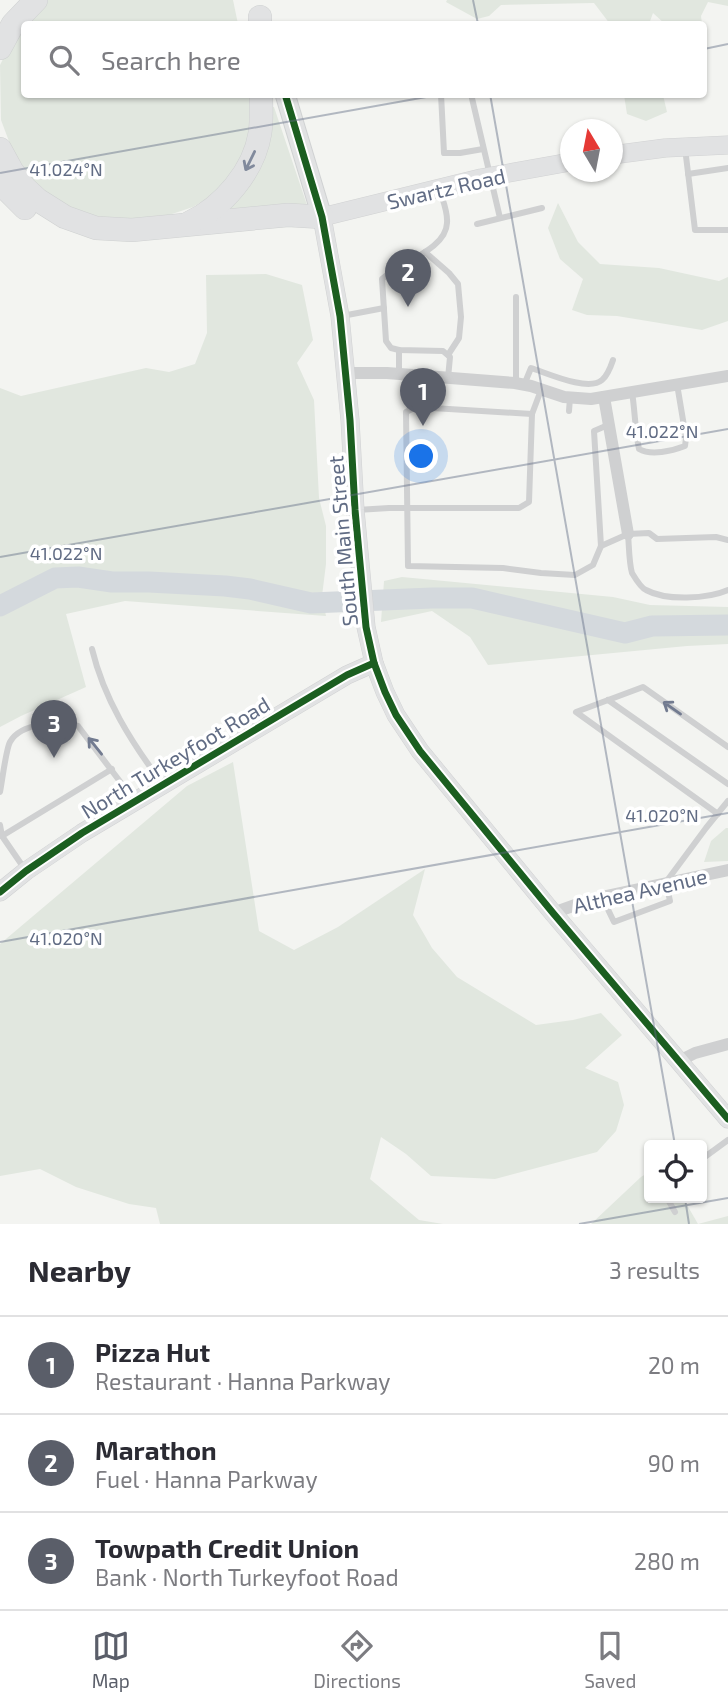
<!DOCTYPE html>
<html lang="en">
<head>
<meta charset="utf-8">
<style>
  body { margin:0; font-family:"Exo 2",sans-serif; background:#f2f2f3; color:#2b2b33 }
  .controls { position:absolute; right:21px; bottom:21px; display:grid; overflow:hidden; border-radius:7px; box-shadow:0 2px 5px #0004 }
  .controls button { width:63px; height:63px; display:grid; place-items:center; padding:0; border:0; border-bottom:2px solid #e1e1e2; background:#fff; color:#2b2b33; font:35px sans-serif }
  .compass { position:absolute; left:560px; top:119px; width:63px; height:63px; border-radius:50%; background:#fff; box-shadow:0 2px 5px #0004; rotate:350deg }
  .you { position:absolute; left:422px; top:457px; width:24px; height:24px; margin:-18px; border:5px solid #fff; border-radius:50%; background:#1a73e8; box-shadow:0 0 0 10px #1a73e833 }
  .badge { display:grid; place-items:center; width:46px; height:46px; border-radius:50%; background:#5a5e69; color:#fff; font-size:23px; font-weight:700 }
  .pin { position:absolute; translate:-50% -58px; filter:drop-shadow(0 2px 4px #0008) }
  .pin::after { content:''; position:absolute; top:37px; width:24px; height:21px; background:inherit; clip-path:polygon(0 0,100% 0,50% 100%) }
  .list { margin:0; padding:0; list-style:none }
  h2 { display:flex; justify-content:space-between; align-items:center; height:91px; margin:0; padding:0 28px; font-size:30px }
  h2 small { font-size:23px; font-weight:400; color:#7c7c81 }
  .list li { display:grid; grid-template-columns:46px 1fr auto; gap:21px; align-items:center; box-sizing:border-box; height:98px; padding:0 28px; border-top:2px solid #e1e1e2 }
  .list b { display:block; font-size:26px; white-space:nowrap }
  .list p { margin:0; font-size:23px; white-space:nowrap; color:#7c7c81 }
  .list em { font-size:23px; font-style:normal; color:#7c7c81 }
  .icon { flex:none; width:38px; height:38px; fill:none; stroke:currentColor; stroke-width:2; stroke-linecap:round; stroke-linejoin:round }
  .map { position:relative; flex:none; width:728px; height:1224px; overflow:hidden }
  .search { position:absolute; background:#fff; box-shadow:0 2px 5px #0004; left:21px; right:21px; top:21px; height:77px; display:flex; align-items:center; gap:18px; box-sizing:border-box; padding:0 24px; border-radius:7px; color:#7c7c81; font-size:26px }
  .sheet { height:385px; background:#fff }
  nav { display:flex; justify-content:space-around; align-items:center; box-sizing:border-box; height:98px; border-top:2px solid #e1e1e2; background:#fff; font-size:19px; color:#7c7c81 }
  nav a { display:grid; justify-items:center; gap:4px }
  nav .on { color:#5a5e69 }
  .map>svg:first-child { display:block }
</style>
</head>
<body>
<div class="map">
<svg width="728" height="1224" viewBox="0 0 728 1224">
  <rect width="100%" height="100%" fill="#f3f4f1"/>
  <g fill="#e1e7df">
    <polygon points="45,0 233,0 238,24 24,24 24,94 249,95 253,118 249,152 224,188 193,207 151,221 113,223 66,209 30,183 16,160 1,120 0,65 18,29"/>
    <polygon points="447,0 728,0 728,6 708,2 701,16 702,24 665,24 653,13 649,24 610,24 594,3 501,5 489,16 477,19 446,2"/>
    <polygon points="624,95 663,95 667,112 646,121 627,114"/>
    <polygon points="269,107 274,107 307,205 205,219"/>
    <polygon points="558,203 578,242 600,264 659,268 719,281 728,277 728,321 702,330 617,316 587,315 572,310 583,279 560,259 548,228"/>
    <polygon points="266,274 302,285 313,340 297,363 314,400 319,498 326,526 326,564 322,596 326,616 125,601 66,614 86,687 21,716 0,727 0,388 21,396 146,368 169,372 195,364 207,333 206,275"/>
    <polygon points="402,577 613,597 650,605 728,607 728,644 687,646 488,665 470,637 432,611 381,622 384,581"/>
    <polygon points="233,762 259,931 294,950 338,927 425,869 413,915 432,948 457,977 536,1025 573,1020 601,1013 622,1035 585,1068 618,1082 624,1105 616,1131 597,1152 495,1179 431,1176 406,1154 381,1137 370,1179 419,1220 443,1224 160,1224 156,1208 129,1204 76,1187 40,1169 0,1176 0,944 187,786"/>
    <polygon points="726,828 728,828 728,861 704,862 711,841"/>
    <polygon points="649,1172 649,1198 683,1198 698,1224 728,1216 728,1224 591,1224 641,1177"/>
  </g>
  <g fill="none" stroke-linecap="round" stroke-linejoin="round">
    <polyline stroke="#d4d9dd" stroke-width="21" points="0,606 55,578 78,577 112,582 149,582 225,586 250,589 311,603 432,598 472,598 625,633 652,626 728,625"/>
    <defs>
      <g id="secondary">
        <polyline points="612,155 665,148 728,145"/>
        <polyline points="570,162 481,178 322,217 340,316 350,420 355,510 366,627 374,663 385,692 396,715 420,751 553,913 728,1119"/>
        <polyline points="0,892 26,871 82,833 347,675 374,663"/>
      </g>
      <polyline id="primary" points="285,94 322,217"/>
      <g id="highway">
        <polyline points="260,17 260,24"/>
        <polyline points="0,48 13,24 36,0"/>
        <polyline points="0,149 12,171 25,188 38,200 65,217 96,228 132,230 288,215 322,217"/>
        <polyline points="0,183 25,208"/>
        <path d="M 189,223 C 223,207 254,171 260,133 C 262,120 261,107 261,94"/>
      </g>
    </defs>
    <use href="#secondary" stroke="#d1d2d3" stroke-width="19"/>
    <use href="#primary" stroke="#d0d2d3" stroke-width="21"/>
    <use href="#highway" stroke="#cfd1d1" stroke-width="24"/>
    <g stroke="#cfd0d1" stroke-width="6">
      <polyline points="441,94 444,153 460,153 483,149"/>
      <polyline points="471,94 500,218"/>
      <polyline points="685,148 695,230 728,230"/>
      <polyline points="688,174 728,168"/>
      <path d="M 440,191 C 443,201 448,212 447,223 C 446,250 400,262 382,279 L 386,341 L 391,348 L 399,350 L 443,351 L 450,357 L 448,378"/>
      <polyline points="477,224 542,208"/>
      <polyline points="425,252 449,273 458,284 461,317 459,338 448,355"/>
      <polyline points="342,316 384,308"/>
      <polyline points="399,374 399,350"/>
      <polyline points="516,382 516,297"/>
      <path d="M 524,385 L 531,368 C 547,373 588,392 602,380 C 607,376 611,366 613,360"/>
      <path d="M 632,392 C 635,411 635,430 639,449 C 651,456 672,451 685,446 L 686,438 L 677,384"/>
      <polyline points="569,411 570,398"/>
      <polyline points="532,414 416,407 406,412 408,566 503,568 541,573 575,575 593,565 601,546 594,431 608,425"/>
      <polyline points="357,510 389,508 519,508 529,502 532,414 541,390"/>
      <path d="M 628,534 C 629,545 629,563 632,573 C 635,578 641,588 646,590 C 666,601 708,599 728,590"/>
      <polyline points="601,546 628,534 649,533 657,539 716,537 728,540"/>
      <path d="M 92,649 C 104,699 131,742 162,783"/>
      <polyline points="608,700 728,784"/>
      <path d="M 0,792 C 2,782 6,749 10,742 C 21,722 60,721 78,726 L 134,800"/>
      <polyline points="718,814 576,712 643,687 728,747"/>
      <polyline points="0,825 2,836 24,868"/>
      <polyline points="2,836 112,769"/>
      <polyline points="602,897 614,922 670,901 666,882 706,828 728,801"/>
      <polyline points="702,1159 728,1140"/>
      <polyline points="667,1198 675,1212"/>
    </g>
    <g stroke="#cfd0d1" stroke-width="12">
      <polyline points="345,373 387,373 515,383 531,386 564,397 591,399 728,376"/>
      <polyline points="604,397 628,534"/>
      <polyline points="553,913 592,899 728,870"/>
      <polyline points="679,1061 695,1053 728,1044"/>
    </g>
    <use href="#secondary" stroke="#e1e2e3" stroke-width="18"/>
    <use href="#primary" stroke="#e1e2e3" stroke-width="19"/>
    <use href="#highway" stroke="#e1e2e3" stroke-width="23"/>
    <defs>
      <g id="cycleway">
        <polyline points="285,94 322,217 340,316 350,420 355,510 366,627 374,663 385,692 396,715 420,751 553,913 728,1119"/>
        <polyline points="0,892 26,871 82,833 347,675 374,663"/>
      </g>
    </defs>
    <use href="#cycleway" stroke="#fff" stroke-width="11"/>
    <use href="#cycleway" stroke="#1b5e20" stroke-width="7"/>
  </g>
  <defs><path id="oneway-shaft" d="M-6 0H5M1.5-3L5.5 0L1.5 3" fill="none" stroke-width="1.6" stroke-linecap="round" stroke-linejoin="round" transform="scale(1.75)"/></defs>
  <use stroke="#818a9c" href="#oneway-shaft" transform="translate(250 161) rotate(116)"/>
  <g stroke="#727b90">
    <use href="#oneway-shaft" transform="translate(672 708) rotate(-145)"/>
    <use href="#oneway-shaft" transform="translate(95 746) rotate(-129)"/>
  </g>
  <path fill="none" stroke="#616c84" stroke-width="2" stroke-opacity="0.45" d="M 473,0 L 478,24M 704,49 L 728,44M 490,94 L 675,1145M 0,173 L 443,94M 0,557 L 728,429M 0,942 L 728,813M 685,1198 L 689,1224M 579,1224 L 728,1198"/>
  <g text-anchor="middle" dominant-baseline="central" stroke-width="7" stroke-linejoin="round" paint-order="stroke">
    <g font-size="21" fill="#616c84" stroke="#fff">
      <text transform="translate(446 188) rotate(-13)">Swartz Road</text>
      <text transform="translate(342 541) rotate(-95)">South Main Street</text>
      <text transform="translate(175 757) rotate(-31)">North Turkeyfoot Road</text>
      <text transform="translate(640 890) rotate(-13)">Althea Avenue</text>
    </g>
  </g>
  <g font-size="18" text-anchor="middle" fill="#616c84" stroke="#fff" stroke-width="7" stroke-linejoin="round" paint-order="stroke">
    <text x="66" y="176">41.024°N</text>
    <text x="662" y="438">41.022°N</text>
    <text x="66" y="560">41.022°N</text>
    <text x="662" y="822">41.020°N</text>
    <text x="66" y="945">41.020°N</text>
  </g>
</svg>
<div class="controls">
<button><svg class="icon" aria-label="locate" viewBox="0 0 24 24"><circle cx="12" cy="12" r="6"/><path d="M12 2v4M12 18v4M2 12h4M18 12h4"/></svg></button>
</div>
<svg class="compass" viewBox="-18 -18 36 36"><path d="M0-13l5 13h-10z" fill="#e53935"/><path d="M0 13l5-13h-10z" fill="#7c7c81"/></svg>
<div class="you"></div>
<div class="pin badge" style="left:423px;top:426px">1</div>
<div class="pin badge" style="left:408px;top:307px">2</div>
<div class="pin badge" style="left:54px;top:758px">3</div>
<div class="search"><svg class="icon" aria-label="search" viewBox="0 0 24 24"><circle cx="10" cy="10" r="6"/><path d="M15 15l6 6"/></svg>Search here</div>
</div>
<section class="sheet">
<h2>Nearby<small>3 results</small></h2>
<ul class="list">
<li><span class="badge">1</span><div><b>Pizza Hut</b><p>Restaurant · Hanna Parkway</p></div><em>20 m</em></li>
<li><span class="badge">2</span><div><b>Marathon</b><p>Fuel · Hanna Parkway</p></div><em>90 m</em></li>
<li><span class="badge">3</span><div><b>Towpath Credit Union</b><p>Bank · North Turkeyfoot Road</p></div><em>280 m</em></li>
</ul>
</section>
<nav>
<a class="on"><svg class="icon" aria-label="map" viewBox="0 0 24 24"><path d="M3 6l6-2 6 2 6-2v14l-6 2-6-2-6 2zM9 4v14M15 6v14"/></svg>Map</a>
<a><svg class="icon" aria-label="directions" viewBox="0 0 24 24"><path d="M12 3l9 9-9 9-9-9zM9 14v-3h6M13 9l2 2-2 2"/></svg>Directions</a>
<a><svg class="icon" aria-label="saved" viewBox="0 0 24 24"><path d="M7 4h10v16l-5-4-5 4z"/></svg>Saved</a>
</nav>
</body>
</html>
